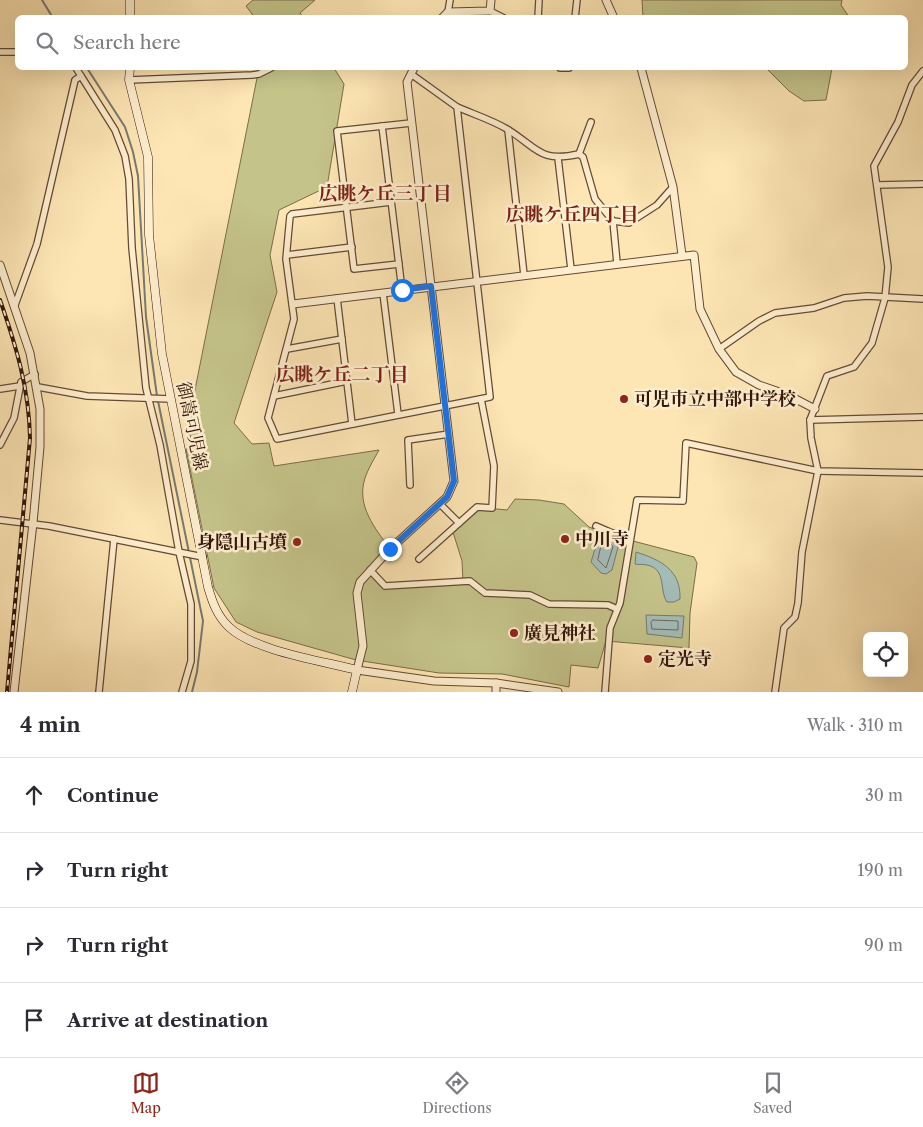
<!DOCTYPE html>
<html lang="en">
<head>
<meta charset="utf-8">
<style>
  body { margin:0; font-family:"Libre Caslon Text","Noto Serif JP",serif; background:#f2f2f3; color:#2b2b33 }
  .controls { position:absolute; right:15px; bottom:15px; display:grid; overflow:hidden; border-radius:8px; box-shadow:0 5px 20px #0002 }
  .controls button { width:45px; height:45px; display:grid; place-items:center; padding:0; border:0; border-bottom:1px solid #e1e1e2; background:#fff; color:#2b2b33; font:25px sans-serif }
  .stop { position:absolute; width:15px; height:15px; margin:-11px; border:4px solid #1a73e8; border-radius:50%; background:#fff }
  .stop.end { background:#1a73e8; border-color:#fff; box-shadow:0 1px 5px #0008 }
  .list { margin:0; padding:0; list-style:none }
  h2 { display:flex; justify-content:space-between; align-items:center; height:65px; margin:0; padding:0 20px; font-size:21px }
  h2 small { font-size:16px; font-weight:400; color:#7c7c81 }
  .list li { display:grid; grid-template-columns:32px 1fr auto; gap:15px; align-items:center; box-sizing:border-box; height:75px; padding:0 20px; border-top:1px solid #e1e1e2 }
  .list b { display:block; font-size:19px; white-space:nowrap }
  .list em { font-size:16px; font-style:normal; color:#7c7c81 }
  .icon { flex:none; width:28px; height:28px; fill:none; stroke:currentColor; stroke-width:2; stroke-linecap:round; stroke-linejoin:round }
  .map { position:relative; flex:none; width:923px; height:692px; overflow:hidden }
  .search { position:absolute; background:#fff; box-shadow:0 5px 20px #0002; left:15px; right:15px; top:15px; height:55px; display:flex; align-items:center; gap:12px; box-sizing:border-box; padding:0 18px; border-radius:8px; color:#7c7c81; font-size:19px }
  .sheet { height:365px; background:#fff }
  nav { display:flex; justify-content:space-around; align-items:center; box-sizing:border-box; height:70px; border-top:1px solid #e1e1e2; background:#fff; font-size:14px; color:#7c7c81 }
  nav a { display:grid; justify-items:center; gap:2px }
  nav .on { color:#8f2418 }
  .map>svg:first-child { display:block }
</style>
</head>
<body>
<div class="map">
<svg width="923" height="692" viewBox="0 0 923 692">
  <rect width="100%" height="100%" fill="#fde5b4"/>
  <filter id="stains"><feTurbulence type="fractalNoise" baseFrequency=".004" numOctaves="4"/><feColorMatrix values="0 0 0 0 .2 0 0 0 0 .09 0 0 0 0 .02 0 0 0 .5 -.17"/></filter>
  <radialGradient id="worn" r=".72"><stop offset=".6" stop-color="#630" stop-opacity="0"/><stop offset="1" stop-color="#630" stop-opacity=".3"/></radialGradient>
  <g fill="#c4c38a" stroke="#7b6c4a">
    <polygon points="253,0 315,0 300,13 303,17 255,18 246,6"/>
    <polygon points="642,0 842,0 841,5 849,17 646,17 643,16"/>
    <path d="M 259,68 L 334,68 L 344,84 L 327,187 L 279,210 L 270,255 L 277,292 L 234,423 L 252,444 L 269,443 L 274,466 L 379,450 C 374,459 368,469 365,478 C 356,506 375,528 390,549 L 370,570 L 385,586 L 463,582 L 462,561 L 452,529 L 477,507 L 507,510 L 515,499 L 539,500 L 564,504 L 589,527 L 614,536 L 694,557 L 697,563 L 690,613 L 689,648 L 606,641 L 598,668 L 571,665 L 569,687 L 502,674 L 439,673 L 356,660 L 257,632 L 236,622 L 214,588 L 186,449 L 193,449 L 188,425 Z"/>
    <polygon points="766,68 832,68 826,100 804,101 789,91"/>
  </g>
  <g fill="#a4bcb8" stroke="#767a72">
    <polygon points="599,536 613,540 618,547 612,570 606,574 601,573 591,562"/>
    <path d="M 636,552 C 661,560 681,570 680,599 L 674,602 L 667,602 C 659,591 667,569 647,565 C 643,564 640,565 635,564 Z"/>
    <polygon points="646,615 684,616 682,638 647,634"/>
  </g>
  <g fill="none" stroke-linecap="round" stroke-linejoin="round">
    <g stroke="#6b6961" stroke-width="1">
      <polygon points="602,543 611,544 613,547 606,568 598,560"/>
      <polygon points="653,620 678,621 678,630 652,629 651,623"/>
    </g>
    <g stroke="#767a72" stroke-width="2">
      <polyline points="42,0 53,18"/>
      <polyline points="87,68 125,127 133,152 138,176 146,317 157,396"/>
      <polyline points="158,401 203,621 197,672 192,692"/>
    </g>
    <defs>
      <g id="minor">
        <polyline points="490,11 504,18"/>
        <polyline points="448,12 450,0"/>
        <polyline points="538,18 539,0"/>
        <polyline points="575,18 577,0"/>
        <polyline points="0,52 18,52"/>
        <polyline points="560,68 569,68"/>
        <polyline points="81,76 115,130 125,156 129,179 132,248 146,388 160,445 179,552 191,604 191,661 182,692"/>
        <polyline points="129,80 252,75 259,74 271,68"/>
        <path d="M 457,107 C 473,114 492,120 507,129 C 538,148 539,163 579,154 L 583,157 L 595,199 L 613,221 L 617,263"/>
        <polyline points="382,126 402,290"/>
        <polyline points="508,130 524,275"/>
        <polyline points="579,154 591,122"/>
        <polyline points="558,158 571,269"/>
        <polyline points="877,185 923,184"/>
        <polyline points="391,202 292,214 290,216 286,259 294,319 268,418 277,439 490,397 457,107 411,74"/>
        <polyline points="613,221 629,223 657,205 673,187"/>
        <polyline points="287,255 352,247"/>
        <polyline points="399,264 354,269 337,131 411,123"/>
        <polyline points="383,293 398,414"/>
        <polyline points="337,298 352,424"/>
        <polyline points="15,305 37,244 75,80 81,76 76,68"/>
        <polyline points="287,349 342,339"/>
        <polyline points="719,349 759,321 775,313 814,308 844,298 867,296 923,299"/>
        <polyline points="38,387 87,396 171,399"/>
        <polyline points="0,389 20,386"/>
        <polyline points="274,396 347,381"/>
        <polyline points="810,420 923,417"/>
        <polyline points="0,445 14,418 21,382 35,374"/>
        <polyline points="410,485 408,440 449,434"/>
        <polyline points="440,504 459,523"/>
        <polyline points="0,520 49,526 203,557"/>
        <polyline points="596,526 619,536 629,543"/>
        <polyline points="419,559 477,507 492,508 494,466 481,399"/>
        <polyline points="370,570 385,586 470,581 485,593 530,595 549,604 608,605 617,609"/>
        <polyline points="99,692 114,539"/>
        <polyline points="605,692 610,628 620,603 637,500 683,501 686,443 818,471 923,473"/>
        <polyline points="775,692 784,628 795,617 798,603 802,552 818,471 811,438 810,420 827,376 854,367 872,343 885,298 888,267 874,166 898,122 912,85 923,71"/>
      </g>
      <g id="tertiary">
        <polyline points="606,0 614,18"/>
        <polyline points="442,18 448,12 490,11 491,0"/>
        <polyline points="414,68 407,82 454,481 447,497 390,549 360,582 357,593 363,646 357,670 434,681 496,683 558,692"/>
        <polyline points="641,68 673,187 682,255"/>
        <polyline points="0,265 30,353 40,409 40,447 33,523 14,692"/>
        <polyline points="293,304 694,255 700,309 719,349 736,372 759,385 788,395 815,409"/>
        <polyline points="496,683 496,692"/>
      </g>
      <g id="secondary">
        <polyline points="130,18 130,0"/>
        <path d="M 130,68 L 129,80 L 148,157 L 149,235 L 162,354 L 208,587 C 212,601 217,616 229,627 C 254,651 323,661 357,670 L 352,692"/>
      </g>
    </defs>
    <use href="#minor" stroke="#654a34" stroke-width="8"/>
    <use href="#tertiary" stroke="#654a34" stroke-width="9"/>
    <use href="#secondary" stroke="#32160a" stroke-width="9"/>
    <use href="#minor" stroke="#feeece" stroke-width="5.5"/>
    <use href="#tertiary" stroke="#feeece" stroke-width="7"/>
    <use href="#secondary" stroke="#feeece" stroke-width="8"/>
    <defs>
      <path id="rail" d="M 0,300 C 16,346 29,388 30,438 L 7,692"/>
    </defs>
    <use href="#rail" stroke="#32160a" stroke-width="4"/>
    <use href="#rail" stroke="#feeece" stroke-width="2" stroke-dasharray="5.5" stroke-linecap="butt"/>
  </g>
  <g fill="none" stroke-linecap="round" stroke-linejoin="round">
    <polyline stroke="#1a73e8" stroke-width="6" points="390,549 447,497 454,481 431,286 402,290"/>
  </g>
  <g fill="#8f2418" stroke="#feeece" stroke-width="2">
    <circle cx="624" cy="399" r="5"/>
    <circle cx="565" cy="539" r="5"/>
    <circle cx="297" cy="542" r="5"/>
    <circle cx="514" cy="633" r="5"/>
    <circle cx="648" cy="659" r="5"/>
  </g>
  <g text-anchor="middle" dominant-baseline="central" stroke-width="5" stroke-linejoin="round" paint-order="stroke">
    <g font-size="18" font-weight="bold" fill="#32160a" stroke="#feeece" text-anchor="start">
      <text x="634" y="399">可児市立中部中学校</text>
      <text x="575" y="539">中川寺</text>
      <text x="287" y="542" text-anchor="end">身隠山古墳</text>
      <text x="524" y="633">廣見神社</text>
      <text x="658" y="659">定光寺</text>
    </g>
    <g font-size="18" fill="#32160a" stroke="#feeece">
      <text transform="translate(192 426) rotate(78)">御嵩可児線</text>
    </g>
    <g font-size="19" font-weight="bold" fill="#7a1f14" stroke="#feeece">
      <text x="385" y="193">広眺ケ丘三丁目</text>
      <text x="572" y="214">広眺ケ丘四丁目</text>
      <text x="342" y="374">広眺ケ丘二丁目</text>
    </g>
  </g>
  <rect width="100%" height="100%" filter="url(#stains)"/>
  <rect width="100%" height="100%" fill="url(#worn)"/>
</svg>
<div class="controls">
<button><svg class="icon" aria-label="locate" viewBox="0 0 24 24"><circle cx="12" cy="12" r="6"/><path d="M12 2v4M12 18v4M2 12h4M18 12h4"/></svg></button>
</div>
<div class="stop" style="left:402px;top:290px"></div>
<div class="stop end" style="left:390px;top:549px"></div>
<div class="search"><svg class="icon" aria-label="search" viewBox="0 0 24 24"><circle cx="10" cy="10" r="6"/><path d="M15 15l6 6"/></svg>Search here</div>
</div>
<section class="sheet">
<h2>4 min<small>Walk · 310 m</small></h2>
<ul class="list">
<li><svg class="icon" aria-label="ahead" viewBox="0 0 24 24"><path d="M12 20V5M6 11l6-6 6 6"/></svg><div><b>Continue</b></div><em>30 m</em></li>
<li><svg class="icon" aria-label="right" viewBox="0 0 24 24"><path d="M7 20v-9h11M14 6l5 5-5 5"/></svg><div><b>Turn right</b></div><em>190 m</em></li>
<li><svg class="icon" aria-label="right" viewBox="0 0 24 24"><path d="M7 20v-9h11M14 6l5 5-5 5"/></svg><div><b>Turn right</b></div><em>90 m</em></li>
<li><svg class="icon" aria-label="arrive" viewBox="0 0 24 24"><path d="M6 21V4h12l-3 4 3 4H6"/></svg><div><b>Arrive at destination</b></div></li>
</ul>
</section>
<nav>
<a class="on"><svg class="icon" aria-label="map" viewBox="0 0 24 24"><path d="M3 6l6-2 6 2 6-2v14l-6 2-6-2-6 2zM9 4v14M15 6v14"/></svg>Map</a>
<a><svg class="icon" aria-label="directions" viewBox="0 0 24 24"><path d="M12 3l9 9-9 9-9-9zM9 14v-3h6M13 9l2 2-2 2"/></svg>Directions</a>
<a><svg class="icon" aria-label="saved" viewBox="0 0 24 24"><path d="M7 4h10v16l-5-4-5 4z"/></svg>Saved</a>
</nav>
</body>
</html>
